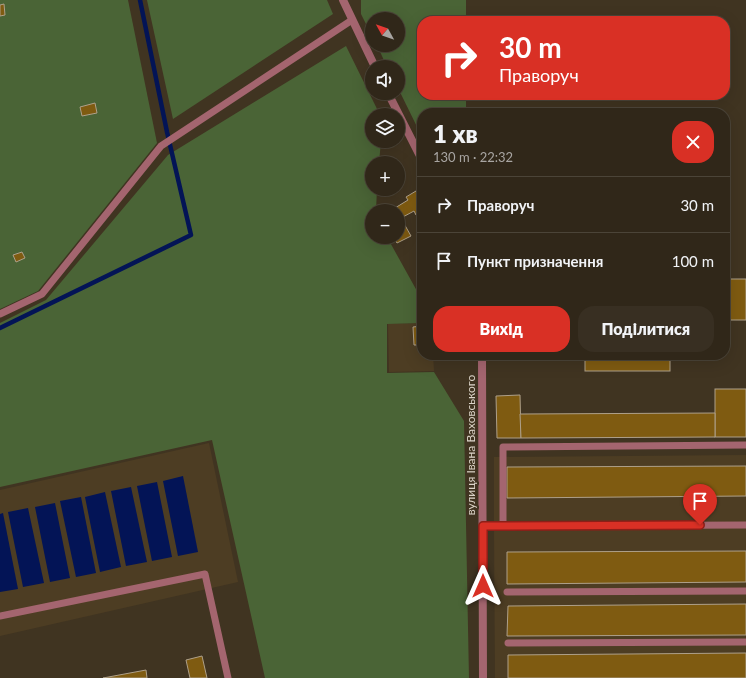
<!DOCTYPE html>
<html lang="uk">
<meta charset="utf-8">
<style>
body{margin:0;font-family:Lato,sans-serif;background:#382f22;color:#f1f3f6;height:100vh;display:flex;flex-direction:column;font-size:15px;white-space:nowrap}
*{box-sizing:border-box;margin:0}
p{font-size:13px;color:#a8a5a2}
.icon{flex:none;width:22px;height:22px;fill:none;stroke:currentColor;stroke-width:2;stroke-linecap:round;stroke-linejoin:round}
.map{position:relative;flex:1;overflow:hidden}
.panel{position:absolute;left:417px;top:108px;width:313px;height:252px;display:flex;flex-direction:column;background:#302719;border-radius:16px;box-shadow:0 4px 16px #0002,0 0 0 1px #4b4438}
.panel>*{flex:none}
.hud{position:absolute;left:417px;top:16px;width:313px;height:84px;border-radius:16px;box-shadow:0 4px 16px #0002,0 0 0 1px #4b4438;background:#d93025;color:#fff;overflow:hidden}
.needle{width:26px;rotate:310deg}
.controls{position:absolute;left:365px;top:12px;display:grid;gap:8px}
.controls a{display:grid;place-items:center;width:40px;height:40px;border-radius:50%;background:#302719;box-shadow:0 4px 16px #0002,0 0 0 1px #4b4438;font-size:20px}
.pin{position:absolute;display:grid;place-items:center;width:34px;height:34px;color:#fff;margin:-41px -17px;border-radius:50% 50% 50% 0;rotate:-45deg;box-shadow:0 0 4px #0007}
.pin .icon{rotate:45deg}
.me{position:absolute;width:44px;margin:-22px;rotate:0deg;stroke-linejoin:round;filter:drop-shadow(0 0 3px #0008)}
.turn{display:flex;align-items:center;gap:14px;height:84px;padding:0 16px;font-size:18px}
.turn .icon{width:52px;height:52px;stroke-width:2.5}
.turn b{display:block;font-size:28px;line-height:34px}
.round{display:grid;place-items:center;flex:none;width:42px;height:42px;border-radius:16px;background:#382f22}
.headline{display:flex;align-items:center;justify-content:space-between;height:68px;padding:0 16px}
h1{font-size:24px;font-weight:800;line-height:30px}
.action{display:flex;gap:8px;margin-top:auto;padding:8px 16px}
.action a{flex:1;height:46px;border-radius:16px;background:#d93025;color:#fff;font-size:16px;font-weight:800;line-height:46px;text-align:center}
.action a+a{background:#382f22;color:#f1f3f6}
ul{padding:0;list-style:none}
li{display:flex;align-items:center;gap:12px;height:56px;padding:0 16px;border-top:1px solid #4b4438}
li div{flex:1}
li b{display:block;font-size:15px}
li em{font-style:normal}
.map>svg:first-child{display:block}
.built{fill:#4d3d23}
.green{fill:#4a6436}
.water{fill:#031456}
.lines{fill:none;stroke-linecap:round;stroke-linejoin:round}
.stream{stroke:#031456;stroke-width:4.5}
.building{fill:#7f5b11;stroke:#aea08a}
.service{stroke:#a4656f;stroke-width:7}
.tertiary{stroke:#a4656f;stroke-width:8}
.route-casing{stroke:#8d1f18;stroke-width:10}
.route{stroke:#d93025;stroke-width:7}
.labels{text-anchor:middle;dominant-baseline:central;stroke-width:4;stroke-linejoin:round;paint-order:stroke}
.street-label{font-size:12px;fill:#dcd5c9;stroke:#403421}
</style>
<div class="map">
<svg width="746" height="678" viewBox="0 0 746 678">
<rect width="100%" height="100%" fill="#403421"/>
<g class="built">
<path d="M422,323V355H433L434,371L389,372L388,324Z"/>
<path d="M209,443L238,582L0,636V490Z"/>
<path d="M746,455V678H495L494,526V457Z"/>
</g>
<g class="green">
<path d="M0,0H128L157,143L38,291L0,309Z"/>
<path d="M147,0H327L333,14L173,119Z"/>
<path d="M361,0H466V21H422V95H466V113H422V137L398,88V67H387L377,45H398V19H372V36L361,14Z"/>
<path d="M346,46L380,115H372V141H381L379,163H372V189H377L376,211H372V237H387L422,300V323L387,324V373L434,372L464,421L469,678H265L212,440L0,487V323L46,300L168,155Z"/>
</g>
<g class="water">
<path d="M183,476L198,552L178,556L163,481Z"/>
<path d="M157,482L172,557L152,561L137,486Z"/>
<path d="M131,487L147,562L126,566L111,491Z"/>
<path d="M105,492L121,567L100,572L85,497Z"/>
<path d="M81,497L96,573L76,577L60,501Z"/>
<path d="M55,503L70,578L50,582L35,507Z"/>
<path d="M28,508L44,583L23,587L8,512Z"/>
<path d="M3,513L18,589L0,592V514Z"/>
</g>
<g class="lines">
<path class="stream" d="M0,328L191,235L167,132L140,0"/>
</g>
<g class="building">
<path d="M4,4L5,15L0,16V5Z"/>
<path d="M95,103L97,113L82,116L80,107Z"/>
<path d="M416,191L422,202V212L416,215L414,211L401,218L398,213V211H397L395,208L408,200L406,197Z"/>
<path d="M398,213L411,236L397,243L393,237H398Z"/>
<path d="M22,252L25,258L16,262L13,255Z"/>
<rect x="725" y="279" width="21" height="41"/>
<path d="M422,326V345H414L413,327Z"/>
<rect x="585" y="355" width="85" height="16"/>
<rect x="715" y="389" width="31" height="48"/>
<path d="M520,395L521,438H497L496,396Z"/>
<path d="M715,413V437L521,438L520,414Z"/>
<path d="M746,466V496L507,498V467Z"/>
<path d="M746,551V582L507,584V552Z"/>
<path d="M746,604V635L507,636L508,606Z"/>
<path d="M746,653V678H508V655Z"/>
<path d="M202,656L207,678H190L186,660Z"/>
<path d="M146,670L147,678H103Z"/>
</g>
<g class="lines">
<g class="service">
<path d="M0,314L42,294L161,146L352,20"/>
<path d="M483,526L746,525"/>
<path d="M503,526V447L746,445"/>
<path d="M507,592L746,591"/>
<path d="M0,616L205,574L228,678"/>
<path d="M508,643L746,642"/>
</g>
<g class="tertiary">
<path d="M343,0L375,67"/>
<path d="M388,93L422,160"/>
<path d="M482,355L483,678"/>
</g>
</g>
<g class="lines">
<defs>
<path id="route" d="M483,586V526L700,525"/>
</defs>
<use href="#route" class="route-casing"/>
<use href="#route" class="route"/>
</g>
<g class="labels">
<g class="street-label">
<text transform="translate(470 445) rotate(-90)">вулиця Івана Ваховського</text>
</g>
</g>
</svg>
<div class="controls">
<a><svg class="needle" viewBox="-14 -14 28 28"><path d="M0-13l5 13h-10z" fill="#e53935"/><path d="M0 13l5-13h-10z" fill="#a8a5a2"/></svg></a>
<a><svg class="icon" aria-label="sound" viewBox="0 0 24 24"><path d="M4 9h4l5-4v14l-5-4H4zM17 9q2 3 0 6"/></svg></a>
<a><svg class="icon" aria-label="layers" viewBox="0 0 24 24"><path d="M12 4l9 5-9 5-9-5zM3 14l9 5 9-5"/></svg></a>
<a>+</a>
<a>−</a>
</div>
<div class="pin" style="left:700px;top:525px;background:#d93025"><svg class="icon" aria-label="arrive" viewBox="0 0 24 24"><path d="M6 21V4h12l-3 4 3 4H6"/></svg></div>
<svg class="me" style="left:483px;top:586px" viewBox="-20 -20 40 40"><path d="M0-17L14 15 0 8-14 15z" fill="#d93025" stroke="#fff" stroke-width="4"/></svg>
<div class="hud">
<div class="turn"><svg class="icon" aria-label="right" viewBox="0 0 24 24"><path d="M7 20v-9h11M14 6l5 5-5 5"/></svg><div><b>30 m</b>Праворуч</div></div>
</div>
<section class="panel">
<div class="headline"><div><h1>1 хв</h1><p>130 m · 22:32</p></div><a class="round" style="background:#d93025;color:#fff"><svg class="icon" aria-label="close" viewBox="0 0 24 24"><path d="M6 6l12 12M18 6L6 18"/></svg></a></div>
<ul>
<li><svg class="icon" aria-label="right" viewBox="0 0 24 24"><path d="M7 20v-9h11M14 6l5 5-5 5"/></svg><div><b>Праворуч</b></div><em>30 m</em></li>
<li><svg class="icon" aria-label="arrive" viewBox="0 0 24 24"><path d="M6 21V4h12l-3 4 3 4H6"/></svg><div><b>Пункт призначення</b></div><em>100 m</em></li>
</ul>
<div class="action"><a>Вихід</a><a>Поділитися</a></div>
</section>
</div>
